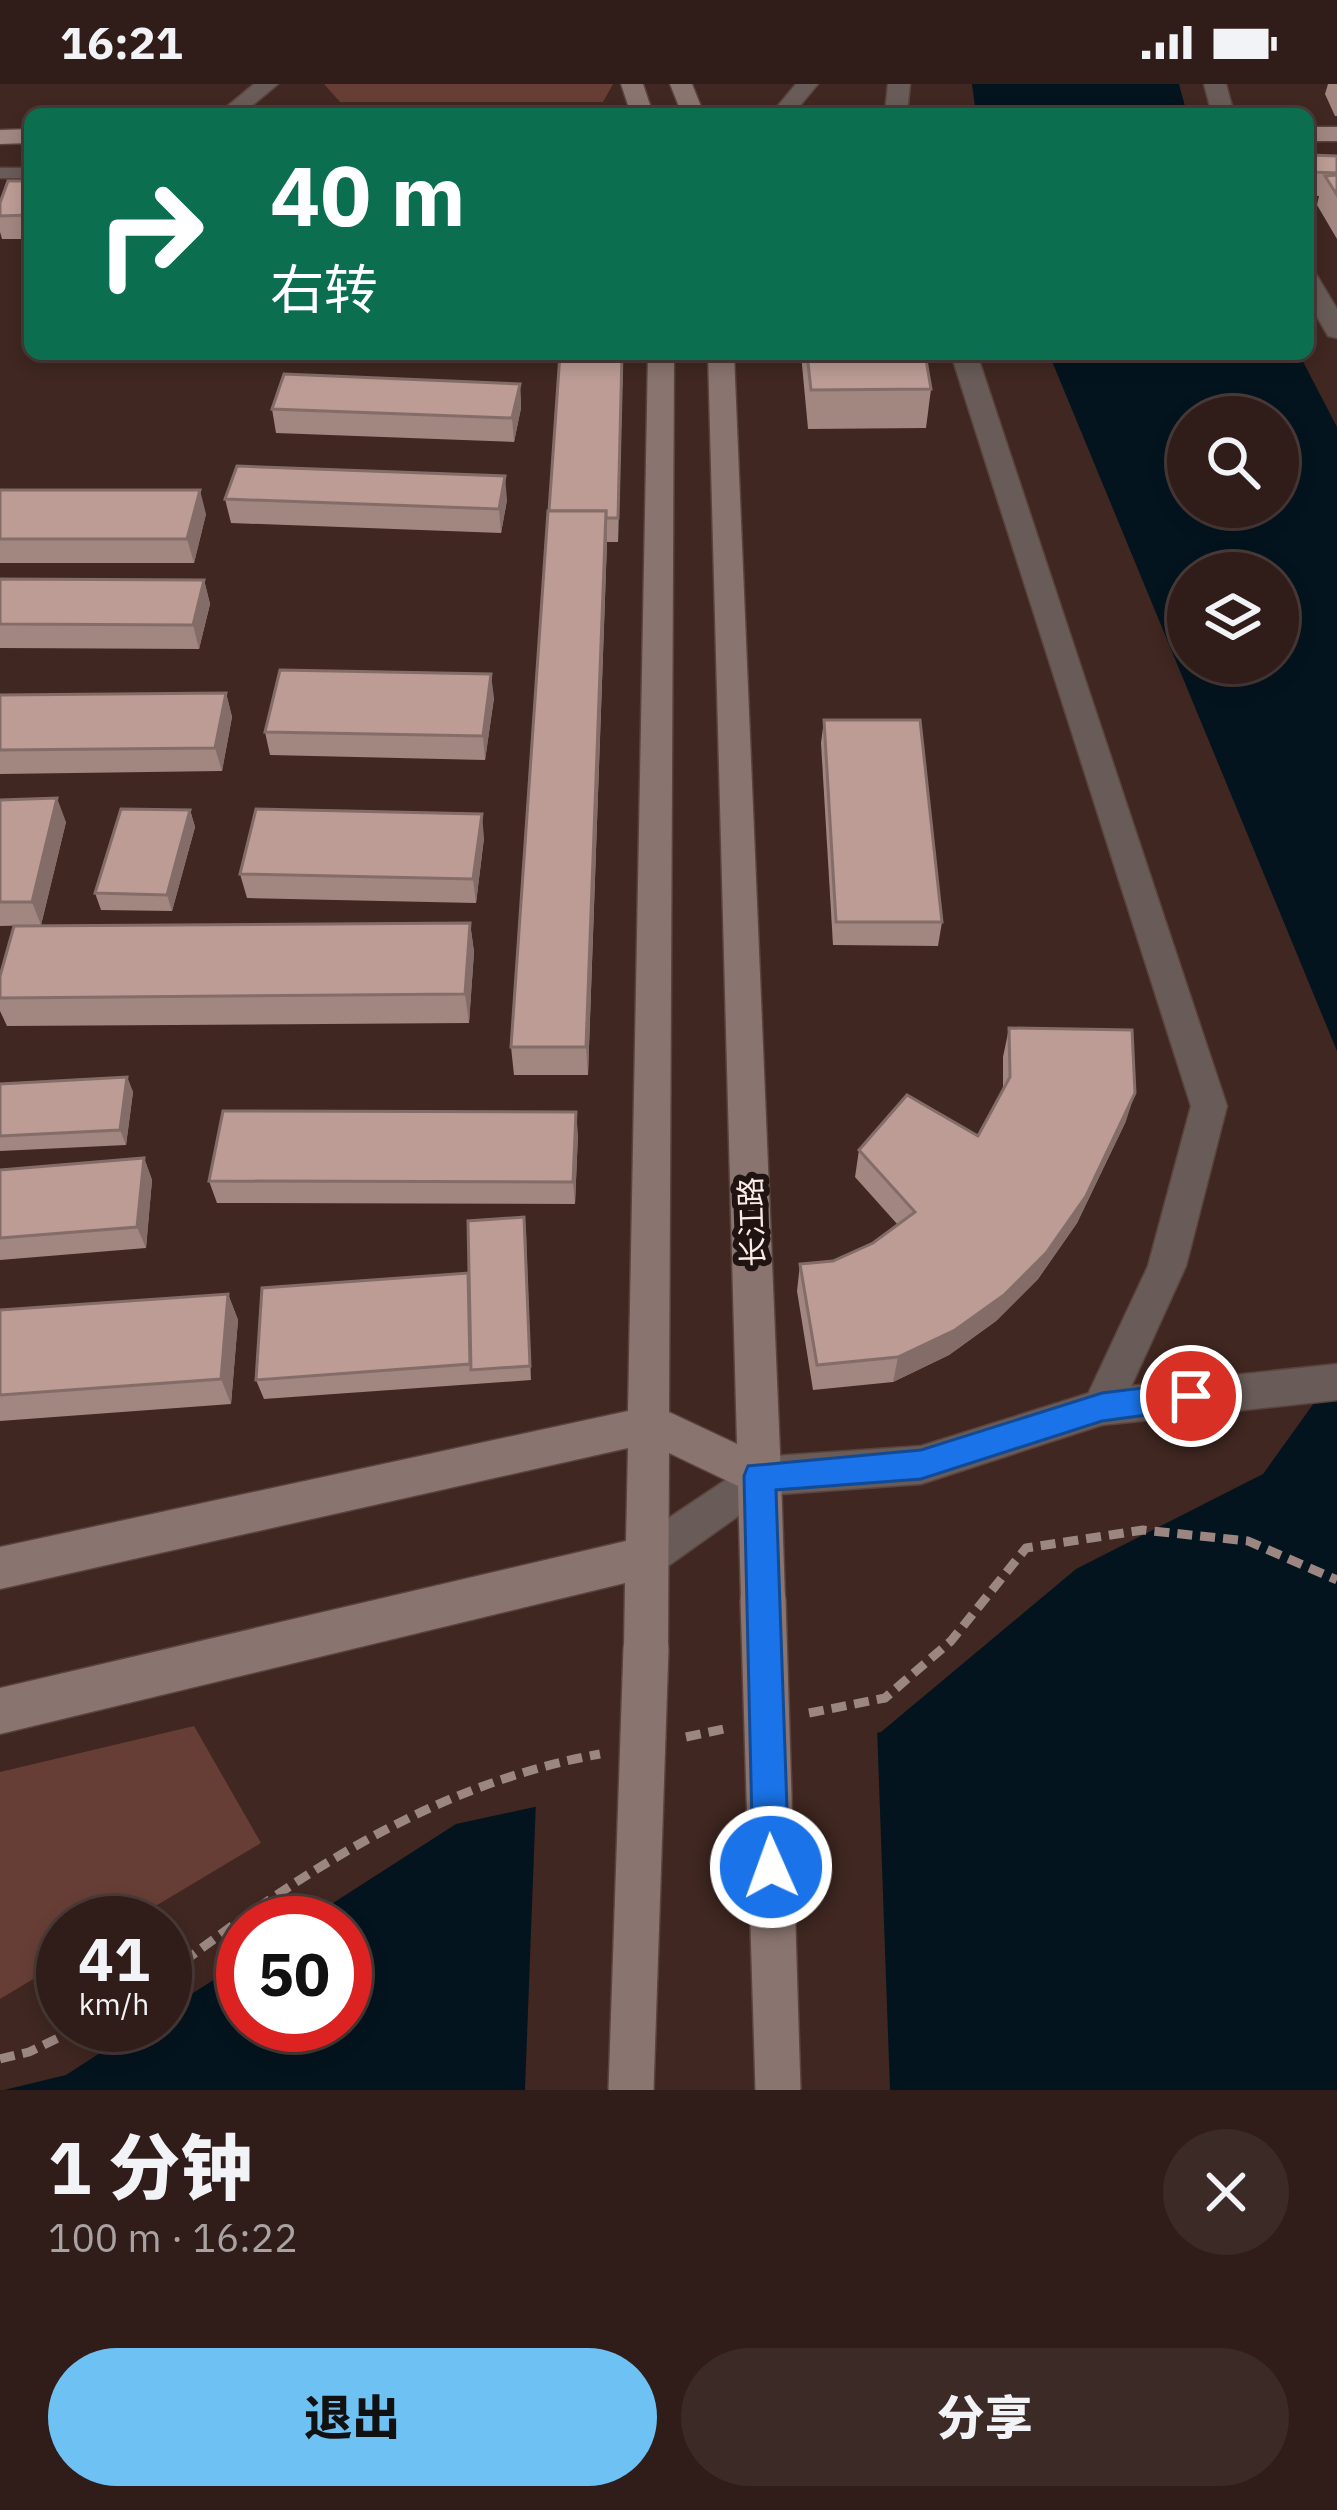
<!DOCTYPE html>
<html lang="zh">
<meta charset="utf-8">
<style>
body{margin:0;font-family:"IBM Plex Sans","Noto Sans SC",sans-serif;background:#3c2a26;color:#f1f3f6;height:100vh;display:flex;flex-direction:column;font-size:45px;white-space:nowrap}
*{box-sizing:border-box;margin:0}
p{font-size:39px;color:#a8a2a2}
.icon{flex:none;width:66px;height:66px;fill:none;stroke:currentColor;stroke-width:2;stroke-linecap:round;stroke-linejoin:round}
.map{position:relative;height:2006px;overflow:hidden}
.panel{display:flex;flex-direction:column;background:#301d19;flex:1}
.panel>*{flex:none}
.top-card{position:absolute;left:24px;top:24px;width:1290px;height:252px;border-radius:18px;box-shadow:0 6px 18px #0003,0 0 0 3px #4b3b38;background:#0b6e4f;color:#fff;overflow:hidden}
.tools{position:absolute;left:1167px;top:312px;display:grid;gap:24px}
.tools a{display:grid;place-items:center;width:132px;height:132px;border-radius:50%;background:#301d19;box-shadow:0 6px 18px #0003,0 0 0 3px #4b3b38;font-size:60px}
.speed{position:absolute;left:36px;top:1812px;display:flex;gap:24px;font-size:60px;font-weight:700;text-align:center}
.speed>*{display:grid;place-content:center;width:156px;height:156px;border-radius:50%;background:#301d19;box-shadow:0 6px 18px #0003,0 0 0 3px #4b3b38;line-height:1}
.speed small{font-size:30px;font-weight:400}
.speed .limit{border:18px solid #d22;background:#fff;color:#111}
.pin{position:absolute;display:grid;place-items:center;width:102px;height:102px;color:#fff;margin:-51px;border:6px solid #fff;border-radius:50%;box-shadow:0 3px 12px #0007}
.me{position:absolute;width:132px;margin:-66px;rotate:358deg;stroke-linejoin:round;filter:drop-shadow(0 0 9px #0008)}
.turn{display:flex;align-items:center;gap:42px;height:252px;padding:0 48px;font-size:54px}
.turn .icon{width:156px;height:156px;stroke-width:2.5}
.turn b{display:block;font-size:84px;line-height:102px}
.round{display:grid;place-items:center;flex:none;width:126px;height:126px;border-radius:63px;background:#3c2a26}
.summary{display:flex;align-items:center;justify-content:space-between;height:204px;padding:0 48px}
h1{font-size:72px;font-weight:800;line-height:90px}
.primary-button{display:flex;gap:24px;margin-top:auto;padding:24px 48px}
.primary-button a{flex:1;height:138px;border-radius:72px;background:#6dc2f3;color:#111;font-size:48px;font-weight:800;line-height:138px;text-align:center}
.primary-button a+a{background:#3c2a26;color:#f1f3f6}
.status{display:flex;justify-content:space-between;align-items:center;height:84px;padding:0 60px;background:#301d19;direction:ltr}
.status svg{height:33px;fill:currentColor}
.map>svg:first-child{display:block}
.green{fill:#673e35}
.water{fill:#04141e;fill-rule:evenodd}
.pier{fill:#402721}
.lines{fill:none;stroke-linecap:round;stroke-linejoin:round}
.service-casing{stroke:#5a423d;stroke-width:3}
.pedestrian-casing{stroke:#5a423d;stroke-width:3}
.minor-casing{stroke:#5a423d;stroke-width:3}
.tertiary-casing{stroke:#5a423d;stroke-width:3}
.secondary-casing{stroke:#5a423d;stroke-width:3}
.primary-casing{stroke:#5a423d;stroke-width:3}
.path{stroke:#9b8681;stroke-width:9;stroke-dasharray:15 8;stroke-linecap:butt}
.service{fill:#685b58;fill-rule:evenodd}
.pedestrian{fill:#685b58;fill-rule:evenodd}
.minor{fill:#685b58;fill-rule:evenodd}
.tertiary{fill:#685b58;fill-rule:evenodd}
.secondary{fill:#89746f;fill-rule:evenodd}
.primary{fill:#a18781;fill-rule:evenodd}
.secondary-bridge-casing{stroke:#5a423d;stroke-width:48;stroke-linecap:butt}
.secondary-bridge{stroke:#89746f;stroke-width:45}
.wall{fill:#a28680}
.shaded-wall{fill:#846d68}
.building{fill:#bc9c95;stroke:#846d68;stroke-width:3}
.route{fill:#1a73e8;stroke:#114b97;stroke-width:3}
.labels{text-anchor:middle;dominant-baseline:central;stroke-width:12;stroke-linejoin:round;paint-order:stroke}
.street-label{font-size:30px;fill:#fbeae6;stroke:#1f1411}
</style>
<div class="status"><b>16:21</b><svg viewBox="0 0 49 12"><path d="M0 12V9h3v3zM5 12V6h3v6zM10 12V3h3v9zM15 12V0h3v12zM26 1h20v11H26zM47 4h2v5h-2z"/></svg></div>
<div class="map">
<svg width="1337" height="2006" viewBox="0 0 1337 2006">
<rect width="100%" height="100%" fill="#402721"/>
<g class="green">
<path d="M324,0H613L603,18H340Z"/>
<path d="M194,1642L261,1759L127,1839H63V1877L0,1915V1688Z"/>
</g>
<g class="water">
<path d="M972,0H1179L1187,30H976Z"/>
<path d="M1049,270H1299L1337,343V967ZM1188,333H1278V423H1188ZM1278,489V579H1188V489Z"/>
<path d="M1337,1287V2006H4L66,1991L143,1941H165V1927L243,1877V1941H345V1839H302L456,1740L881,1648L1076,1485L1263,1390Z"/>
</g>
<path class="pier" d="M877,1643L890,2006H525L536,1716Z"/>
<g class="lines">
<defs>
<rect id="service" x="0" y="84" width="30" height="10"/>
<g id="pedestrian">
<path d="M796,0H818L793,30H771Z"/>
<path d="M888,0H910L907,30H885Z"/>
</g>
<g id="minor">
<path d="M254,0H278L242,30H218Z"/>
<path d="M1204,0H1226L1234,30H1212Z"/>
<path d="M1308,188L1316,190L1337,225V254L1328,252L1308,217Z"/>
<path d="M951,270H977L1227,1022L1186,1182L1116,1336L1102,1341L1088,1336L1082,1323L1148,1182L1191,1022Z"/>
</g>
<path id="tertiary" d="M1337,1280V1316L1102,1341L921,1400L768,1411L661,1487L646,1493L631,1487L625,1473L631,1459L760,1373L921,1362L1102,1305Z"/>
<g id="secondary">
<path d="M621,0H643L653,30H631Z"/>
<path d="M670,0H692L704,30H682Z"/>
<path d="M648,270H674L669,1328L737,1360L708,270H734L781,1392L785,1515L778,1530L763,1536L748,1530L741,1515L738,1402L669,1369L668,1564L662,1579L646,1586L630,1579L624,1564L625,1499L0,1650V1604L626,1457L628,1364L0,1505V1463L628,1327Z"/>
</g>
<g id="primary">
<rect x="1308" y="43" width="29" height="14"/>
<path d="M30,45V59L0,60V46Z"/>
</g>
</defs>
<use href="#service" class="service-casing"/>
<use href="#pedestrian" class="pedestrian-casing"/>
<use href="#minor" class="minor-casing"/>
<use href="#tertiary" class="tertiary-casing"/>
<use href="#secondary" class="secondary-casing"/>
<use href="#primary" class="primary-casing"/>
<g class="path">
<path d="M809,1629L885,1614L951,1557L1026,1464L1143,1446L1248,1457L1337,1496"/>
<path d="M686,1653L724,1645"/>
<path d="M165,1892C296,1791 434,1700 600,1670"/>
<path d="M0,1975L29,1968L85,1941"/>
</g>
<use href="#service" class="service"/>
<use href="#pedestrian" class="pedestrian"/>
<use href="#minor" class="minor"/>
<use href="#tertiary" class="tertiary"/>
<use href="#secondary" class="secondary"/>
<use href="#primary" class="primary"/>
<defs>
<g id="secondary-bridge">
<path d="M763,1515L778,2006"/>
<path d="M631,2006L646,1564"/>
</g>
</defs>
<use href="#secondary-bridge" class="secondary-bridge-casing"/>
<use href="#secondary-bridge" class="secondary-bridge"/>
</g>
<g class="wall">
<path d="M1328,0H1337V32H1335L1325,10Z"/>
<path d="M1308,71L1337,72V155L1317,121L1319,112L1308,111Z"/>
<path d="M30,97V155H2L0,148V119Z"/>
<path d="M623,270L618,458H607L588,991H514L511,963Z"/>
<path d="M801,270H925L931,305L926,344L808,345Z"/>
<path d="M520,300L521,324L514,358L276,349L272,325Z"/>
<path d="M0,406L206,430L194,479H0Z"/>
<path d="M225,415L507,416L501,449L231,439Z"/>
<path d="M0,495L204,496L210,520L199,565L0,564Z"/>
<path d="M226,609L232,633L222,687L0,690V611Z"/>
<path d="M494,614L485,676L270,671L265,648Z"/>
<path d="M824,636L942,838L938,862L833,861L821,659Z"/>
<path d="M0,716L66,738L41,841L0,842Z"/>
<path d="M190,726L195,743L172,827L101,826L95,809Z"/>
<path d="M484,754L476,819L247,814L240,790Z"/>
<path d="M470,839L474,868L469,939L7,942L0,927V892Z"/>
<path d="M1009,944L1126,1037L1077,1139L1038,1195L996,1237L949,1271L893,1298L813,1306L797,1207L800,1180L833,1177L873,1159L898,1141L855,1093L859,1066L978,1052L1003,1006V973Z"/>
<path d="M127,993L133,1008L126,1061L0,1067V1000Z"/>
<path d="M578,1050L575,1120L217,1119L209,1097Z"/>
<path d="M144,1074L152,1096L146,1164L0,1176V1086Z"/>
<path d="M524,1133L531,1296L264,1315L256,1296L468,1189Z"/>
<path d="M228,1210L238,1236L231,1320L0,1337V1226Z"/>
</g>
<g class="shaded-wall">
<path d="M622,270H623L618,458V434Z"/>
<path d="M520,300L521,324L514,358L512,334Z"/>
<path d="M505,392L507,416L501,449L499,425Z"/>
<path d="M200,406L206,430L194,479L187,455Z"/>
<path d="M606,427L607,458L588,991L586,963Z"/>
<path d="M204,496L210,520L199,565L193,541Z"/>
<path d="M491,590L494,614L485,676L483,652Z"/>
<path d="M226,609L232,633L222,687L215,664Z"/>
<path d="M57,714L66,738L41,841L32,818Z"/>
<path d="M190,726L195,743L172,827L167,811Z"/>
<path d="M482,730L484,754L476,819L473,795Z"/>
<path d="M470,839L474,868L469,939L465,910Z"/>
<path d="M127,993L133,1008L126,1061L120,1046Z"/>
<path d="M1135,1009L1126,1037L1077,1139L1038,1195L996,1237L949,1271L893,1298L898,1273Z"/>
<path d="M576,1028L578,1050L575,1120L573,1098Z"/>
<path d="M144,1074L152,1096L146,1164L137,1143Z"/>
<path d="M524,1133L526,1147L531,1296L530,1282Z"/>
<path d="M228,1210L238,1236L231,1320L221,1295Z"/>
</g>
<g class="building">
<path d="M1308,71L1337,72V89L1311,88Z"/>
<path d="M1337,91V111L1325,92Z"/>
<path d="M8,97H30V131L0,132V119Z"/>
<path d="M560,270H622L618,434H606V427H549Z"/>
<path d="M807,270H925L931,305L811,306Z"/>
<path d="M284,290L520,300L512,334L272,325Z"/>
<path d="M237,382L505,392L499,425L225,415Z"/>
<path d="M0,406H200L187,455H0Z"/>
<path d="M548,427H606L586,963H511Z"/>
<path d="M0,495L204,496L193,541L0,540Z"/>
<path d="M280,586L491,590L483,652L265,648Z"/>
<path d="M226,609L215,664L0,666V611Z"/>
<path d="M824,636H920L942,838H836Z"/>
<path d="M57,714L32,818H0V716Z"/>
<path d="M121,725L190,726L167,811L95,809Z"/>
<path d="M256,725L482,730L473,795L240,790Z"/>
<path d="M470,839L465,910L0,914V892L14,842Z"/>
<path d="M1009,944L1132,946L1135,1009L1086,1112L1046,1169L1004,1211L955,1246L898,1273L817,1281L800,1180L833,1177L873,1159L915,1128L859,1066L907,1011L978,1052L1010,993Z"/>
<path d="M127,993L120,1046L0,1052V1000Z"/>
<path d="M223,1027L576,1028L573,1098L209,1097Z"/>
<path d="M144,1074L137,1143L0,1154V1086Z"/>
<path d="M524,1133L530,1282L471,1286L468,1137Z"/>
<path d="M468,1189L470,1280L256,1296L262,1204Z"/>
<path d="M228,1210L221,1295L0,1311V1226Z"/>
</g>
<path class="route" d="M1191,1298L1202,1302L1206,1312L1202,1321L1191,1325L1102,1337L921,1395L776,1406L789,1783L784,1795L771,1801L758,1795L753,1783L744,1392L748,1382L921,1366L1102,1309Z"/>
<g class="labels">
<g class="street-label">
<text transform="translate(751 1138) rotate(-92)">长江路</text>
</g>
</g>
</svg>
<div class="tools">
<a><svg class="icon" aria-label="search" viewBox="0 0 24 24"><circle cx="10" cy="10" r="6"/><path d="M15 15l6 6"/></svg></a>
<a><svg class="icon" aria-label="layers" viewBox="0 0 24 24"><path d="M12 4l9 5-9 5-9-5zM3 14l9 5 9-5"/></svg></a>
</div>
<div class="speed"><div>41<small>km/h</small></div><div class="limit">50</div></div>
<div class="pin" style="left:1191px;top:1312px;background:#d93025"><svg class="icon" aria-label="arrive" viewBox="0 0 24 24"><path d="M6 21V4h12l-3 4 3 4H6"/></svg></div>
<svg class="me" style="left:771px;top:1783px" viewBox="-20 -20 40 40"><circle r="17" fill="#1a73e8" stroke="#fff" stroke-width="3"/><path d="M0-11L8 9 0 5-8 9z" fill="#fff"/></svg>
<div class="top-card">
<div class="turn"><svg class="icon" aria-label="right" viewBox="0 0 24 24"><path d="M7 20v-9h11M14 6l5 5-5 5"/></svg><div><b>40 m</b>右转</div></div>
</div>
</div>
<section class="panel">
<div class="summary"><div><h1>1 分钟</h1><p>100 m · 16:22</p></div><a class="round"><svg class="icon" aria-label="close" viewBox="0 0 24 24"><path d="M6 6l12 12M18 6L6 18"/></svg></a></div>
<div class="primary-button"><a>退出</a><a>分享</a></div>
</section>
